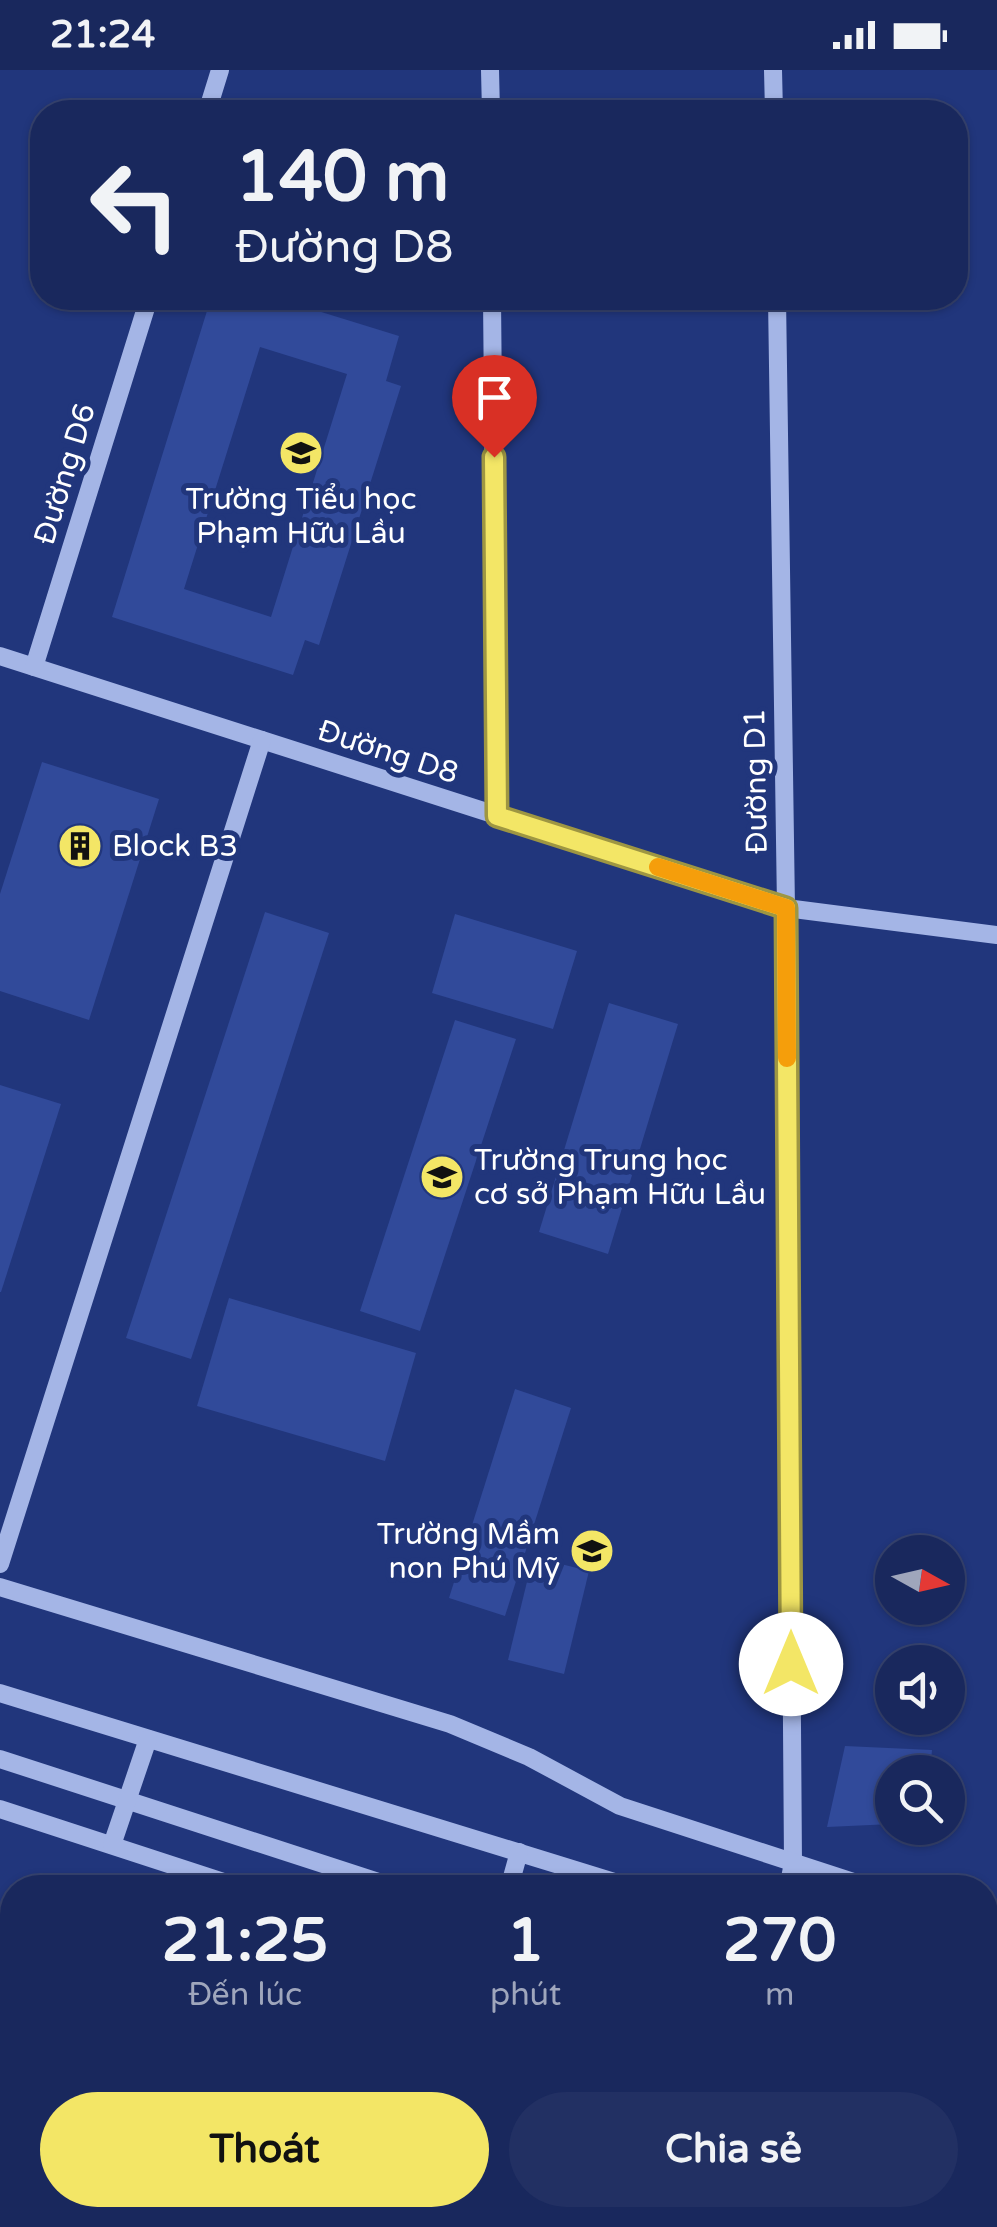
<!DOCTYPE html>
<html lang="vi">
<meta charset="utf-8">
<style>
body{margin:0;font-family:"Varela Round",sans-serif;background:#223063;color:#f1f3f6;height:100vh;display:flex;flex-direction:column;font-size:38px;white-space:nowrap}
*{box-sizing:border-box;margin:0}
p{font-size:32px;color:#9fa6bc}
.icon{flex:none;width:55px;height:55px;fill:none;stroke:currentColor;stroke-width:2;stroke-linecap:round;stroke-linejoin:round}
.map{position:relative;flex:1;overflow:hidden}
.sheet{position:absolute;left:0px;top:1805px;width:998px;height:352px;display:flex;flex-direction:column;background:#19285d;border-radius:40px 40px 0 0;box-shadow:0 2px 8px #0004,0 0 0 2px #374472}
.sheet>*{flex:none}
.top-card{position:absolute;left:30px;top:30px;width:938px;height:210px;border-radius:40px;box-shadow:0 2px 8px #0004,0 0 0 2px #374472;background:#19285d;color:#f1f3f6;overflow:hidden}
.needle{width:65px;rotate:98deg}
.tools{position:absolute;left:875px;top:1465px;display:grid;gap:20px}
.tools a{display:grid;place-items:center;width:90px;height:90px;border-radius:50%;background:#19285d;box-shadow:0 2px 8px #0004,0 0 0 2px #374472;font-size:50px}
.pin{position:absolute;display:grid;place-items:center;width:85px;height:85px;color:#fff;margin:-102px -42px;border-radius:50% 50% 50% 0;rotate:-45deg;box-shadow:0 0 10px #0007}
.pin .icon{rotate:45deg}
.me{position:absolute;width:110px;margin:-55px;rotate:0deg;stroke-linejoin:round;filter:drop-shadow(0 0 8px #0008)}
.turn{display:flex;align-items:center;gap:35px;height:210px;padding:0 40px;font-size:45px}
.turn .icon{width:130px;height:130px;stroke-width:2.5}
.turn b{display:block;font-size:70px;line-height:85px}
.eta{display:flex;justify-content:space-evenly;align-items:center;height:170px;text-align:center}
.eta b{font-size:60px;font-weight:700;line-height:70px}
.button{display:flex;gap:20px;margin-top:auto;padding:20px 40px}
.button a{flex:1;height:115px;border-radius:60px;background:#f3e666;color:#111;font-size:40px;font-weight:700;line-height:115px;text-align:center}
.button a+a{background:#223063;color:#f1f3f6}
.status{display:flex;justify-content:space-between;align-items:center;height:70px;padding:0 50px;background:#19285d;direction:ltr}
.status svg{height:28px;fill:currentColor}
.map>svg:first-child{display:block}
.building{fill:#314a9a;fill-rule:evenodd}
.lines{fill:none;stroke-linecap:round;stroke-linejoin:round}
.minor{stroke:#a4b5e6;stroke-width:18}
.route-casing{stroke:#9e9642;stroke-width:25}
.route{stroke:#f3e666;stroke-width:18}
.slow{stroke:#f59e0b;stroke-width:18}
.labels{text-anchor:middle;dominant-baseline:central;stroke-width:10;stroke-linejoin:round;paint-order:stroke}
.street-label{font-size:30px;fill:#fff;stroke:#21367c}
.poi-label{font-size:30px;fill:#fff;stroke:#21367c;text-anchor:start}
</style>
<div class="status"><b>21:24</b><svg viewBox="0 0 49 12"><path d="M0 12V9h3v3zM5 12V6h3v6zM10 12V3h3v9zM15 12V0h3v12zM26 1h20v11H26zM47 4h2v5h-2z"/></svg></div>
<div class="map">
<svg width="997" height="2157" viewBox="0 0 997 2157">
<rect width="100%" height="100%" fill="#21367c"/>
<g class="building">
<path d="M211,228H276L399,266L386,311L401,316L319,575L305,570L293,605L112,547ZM260,277L347,304L271,547L184,519Z"/>
<path d="M42,692L159,729L89,950L0,921V824Z"/>
<path d="M265,842L329,863L191,1289L126,1268Z"/>
<path d="M455,844L577,881L553,959L432,923Z"/>
<path d="M609,933L678,954L608,1184L539,1162Z"/>
<path d="M455,950L516,969L420,1261L360,1241Z"/>
<path d="M0,1015L61,1034L1,1222H0Z"/>
<path d="M229,1228L416,1283L385,1391L197,1336Z"/>
<path d="M515,1319L571,1338L505,1546L449,1528Z"/>
<path d="M533,1487L589,1501L564,1604L508,1590Z"/>
<path d="M845,1676L932,1680L930,1702H892V1754L827,1757Z"/>
</g>
<g class="lines">
<g class="minor">
<path d="M490,0L491,42"/>
<path d="M773,0L774,42"/>
<path d="M207,42L220,0"/>
<path d="M492,228L497,746"/>
<path d="M777,228L786,838L793,1793L788,1818"/>
<path d="M0,586L786,838L997,865"/>
<path d="M34,597L149,228"/>
<path d="M0,1494L262,670"/>
<path d="M0,1517L450,1654L529,1687L620,1736L872,1818"/>
<path d="M0,1623L634,1818"/>
<path d="M0,1689L397,1818"/>
<path d="M0,1739L242,1818"/>
<path d="M112,1775L148,1669"/>
<path d="M509,1818L519,1782"/>
<path d="M985,1852L997,1856"/>
<path d="M985,1925L997,1928"/>
<path d="M985,1999L997,2002"/>
<path d="M632,2145L638,2157"/>
<path d="M697,2157L701,2145"/>
</g>
</g>
<g class="lines">
<defs>
<path id="route" d="M494,387L497,746L786,838L791,1594"/>
</defs>
<use href="#route" class="route-casing"/>
<use href="#route" class="route"/>
<path class="slow" d="M658,797L786,838L787,988"/>
</g>
<defs>
<symbol id="school-disc" viewBox="-11 -11 22 22"><circle r="9.5" fill="#f3e666" stroke="#21367c"/><path d="M0-5L7-2L0 1L-7-2ZM-4 1L0 2.5L4 1V4Q0 6-4 4Z" fill="#111"/></symbol>
<symbol id="building-disc" viewBox="-11 -11 22 22"><circle r="9.5" fill="#f3e666" stroke="#21367c"/><path d="M-4-6H4V6H1V3H-1V6H-4ZM-2.5-4.3h1.7v1.8h-1.7ZM.8-4.3h1.7v1.8H.8ZM-2.5-1h1.7V.8h-1.7ZM.8-1h1.7V.8H.8Z" fill="#111"/></symbol>
</defs>
<g fill-rule="evenodd">
<use href="#school-disc" x="276" y="358" width="50" height="50"/>
<use href="#building-disc" x="55" y="751" width="50" height="50"/>
<use href="#school-disc" x="417" y="1082" width="50" height="50"/>
<use href="#school-disc" x="567" y="1456" width="50" height="50"/>
</g>
<g class="labels">
<g class="street-label">
<text transform="translate(65 404) rotate(-73)">Đường D6</text>
<text transform="translate(388 682) rotate(18)">Đường D8</text>
<text transform="translate(756 711) rotate(-91)">Đường D1</text>
</g>
<g class="poi-label">
<text x="301" y="429" text-anchor="middle">Trường Tiểu học<tspan x="301" dy="34">Phạm Hữu Lầu</tspan></text>
<text x="112" y="776">Block B3</text>
<text x="474" y="1090">Trường Trung học<tspan x="474" dy="34">cơ sở Phạm Hữu Lầu</tspan></text>
<text x="560" y="1464" text-anchor="end">Trường Mầm<tspan x="560" dy="34">non Phú Mỹ</tspan></text>
</g>
</g>
</svg>
<div class="tools">
<a><svg class="needle" viewBox="-14 -14 28 28"><path d="M0-13l5 13h-10z" fill="#e53935"/><path d="M0 13l5-13h-10z" fill="#9fa6bc"/></svg></a>
<a><svg class="icon" aria-label="sound" viewBox="0 0 24 24"><path d="M4 9h4l5-4v14l-5-4H4zM17 9q2 3 0 6"/></svg></a>
<a><svg class="icon" aria-label="search" viewBox="0 0 24 24"><circle cx="10" cy="10" r="6"/><path d="M15 15l6 6"/></svg></a>
</div>
<div class="pin" style="left:494px;top:387px;background:#d93025"><svg class="icon" aria-label="arrive" viewBox="0 0 24 24"><path d="M6 21V4h12l-3 4 3 4H6"/></svg></div>
<svg class="me" style="left:791px;top:1594px" viewBox="-20 -20 40 40"><circle r="19" fill="#fff"/><path d="M0-13L10 11 0 6-10 11z" fill="#f3e666"/></svg>
<div class="top-card">
<div class="turn"><svg class="icon" aria-label="left" viewBox="0 0 24 24"><path d="M17 20v-9H6M10 6l-5 5 5 5"/></svg><div><b>140 m</b>Đường D8</div></div>
</div>
<section class="sheet">
<div class="eta">
<div><b>21:25</b><p>Đến lúc</p></div>
<div><b>1</b><p>phút</p></div>
<div><b>270</b><p>m</p></div>
</div>
<div class="button"><a>Thoát</a><a>Chia sẻ</a></div>
</section>
</div>
